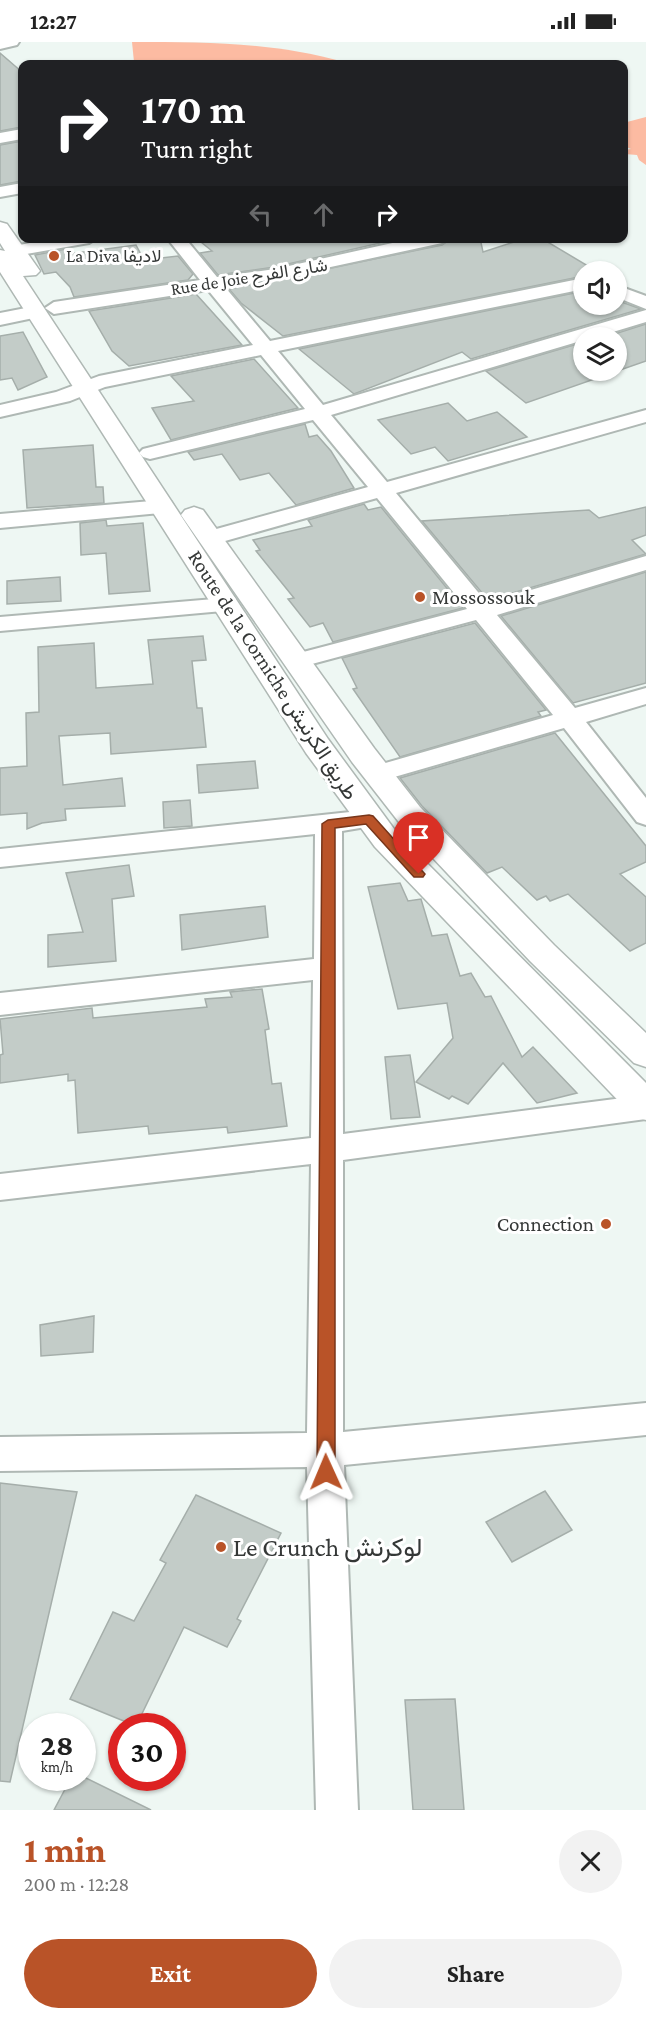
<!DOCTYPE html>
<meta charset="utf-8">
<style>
body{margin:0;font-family:"Crimson Pro",Vazirmatn,serif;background:#f2f2f2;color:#222;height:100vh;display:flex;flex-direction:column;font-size:22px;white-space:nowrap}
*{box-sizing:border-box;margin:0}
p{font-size:20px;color:#767676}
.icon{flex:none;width:33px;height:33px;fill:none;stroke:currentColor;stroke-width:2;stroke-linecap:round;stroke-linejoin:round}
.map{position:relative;height:1768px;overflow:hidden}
.details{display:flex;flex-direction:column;background:#fff;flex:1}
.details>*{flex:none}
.guide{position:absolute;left:18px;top:18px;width:610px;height:183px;border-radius:12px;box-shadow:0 2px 4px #0004;background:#202124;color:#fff;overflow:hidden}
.buttons{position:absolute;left:573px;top:219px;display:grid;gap:12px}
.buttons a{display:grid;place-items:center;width:54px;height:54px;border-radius:50%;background:#fff;box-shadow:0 2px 4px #0004;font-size:30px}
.speed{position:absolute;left:18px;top:1671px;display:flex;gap:12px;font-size:30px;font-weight:700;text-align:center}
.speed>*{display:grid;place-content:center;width:78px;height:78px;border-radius:50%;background:#fff;box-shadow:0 2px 4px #0004;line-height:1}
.speed small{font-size:15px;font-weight:400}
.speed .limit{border:9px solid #d22;background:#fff;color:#111}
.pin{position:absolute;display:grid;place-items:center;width:51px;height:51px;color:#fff;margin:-62px -26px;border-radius:50% 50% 50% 0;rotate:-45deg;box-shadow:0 0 6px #0007}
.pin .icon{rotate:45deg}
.me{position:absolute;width:66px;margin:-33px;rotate:359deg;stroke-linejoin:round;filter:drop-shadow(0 0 4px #0008)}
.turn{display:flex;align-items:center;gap:21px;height:126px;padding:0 24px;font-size:27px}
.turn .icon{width:78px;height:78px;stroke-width:2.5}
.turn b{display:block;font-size:42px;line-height:51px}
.lanes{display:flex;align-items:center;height:57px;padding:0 24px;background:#0003;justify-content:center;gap:30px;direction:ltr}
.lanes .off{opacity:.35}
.round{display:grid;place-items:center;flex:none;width:63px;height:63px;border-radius:32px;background:#f2f2f2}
.head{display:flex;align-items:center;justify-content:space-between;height:102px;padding:0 24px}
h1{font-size:36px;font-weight:700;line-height:45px;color:#b95328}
.cta{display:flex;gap:12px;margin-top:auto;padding:12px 24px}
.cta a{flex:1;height:69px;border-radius:36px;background:#b95328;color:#fff;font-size:24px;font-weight:700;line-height:69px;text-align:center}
.cta a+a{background:#f2f2f2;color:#222}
.status{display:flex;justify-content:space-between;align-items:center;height:42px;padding:0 30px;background:#fff;direction:ltr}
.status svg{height:16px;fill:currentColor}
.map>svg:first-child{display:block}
.water{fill:#fcbba2}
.building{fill:#c3ccc8;stroke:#a5aeaa;stroke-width:1.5}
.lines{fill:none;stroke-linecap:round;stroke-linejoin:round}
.street-casing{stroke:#afb8b4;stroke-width:4}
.secondary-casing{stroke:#afb8b4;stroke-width:3}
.street{fill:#fff;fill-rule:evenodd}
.secondary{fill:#fff;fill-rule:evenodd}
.route{fill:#b95328;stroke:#78361a;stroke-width:1.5}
.poi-dot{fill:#b95328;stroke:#fff;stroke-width:2}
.labels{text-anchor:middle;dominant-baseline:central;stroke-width:6;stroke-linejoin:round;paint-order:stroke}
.far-poi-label{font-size:18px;fill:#353837;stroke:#fff;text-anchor:start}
.far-street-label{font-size:18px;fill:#353837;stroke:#fff}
.poi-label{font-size:21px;fill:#353837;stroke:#fff;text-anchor:start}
.street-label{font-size:21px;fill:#353837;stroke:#fff}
.near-poi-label{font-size:26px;fill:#353837;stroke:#fff;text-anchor:start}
</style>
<div class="status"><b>12:27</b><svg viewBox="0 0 49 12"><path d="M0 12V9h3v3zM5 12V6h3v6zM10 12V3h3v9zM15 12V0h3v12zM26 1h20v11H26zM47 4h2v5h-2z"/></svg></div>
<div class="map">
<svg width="646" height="1768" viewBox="0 0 646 1768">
<rect width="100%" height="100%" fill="#eef7f3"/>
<g class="water">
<path d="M132,0C207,0 272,0 344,20L346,22H143L134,20Z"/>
<path d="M646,75V123L639,118L637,113L625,112V108L631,107L624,104L627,80Z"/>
</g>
<g class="building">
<path d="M0,11L22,30V85L0,89Z"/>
<path d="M22,99V139L0,143V103Z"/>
<path d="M196,196H402L275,225L218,233L200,211L212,209Z"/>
<path d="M452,196H480L483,210L526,196H541L598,230H584V234L283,294L241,261L229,247L442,203Z"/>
<path d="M136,203L144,218L178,214L193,232L188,238L74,255L70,245L56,230L44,232L35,213L66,207L68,212Z"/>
<path d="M584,249V262H616V258L641,267L471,317L462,310L354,352L299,307Z"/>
<path d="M196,252L242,303L129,324L112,309L89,269Z"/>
<path d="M646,282V319L526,361L486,329L584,300V328H616V296H602Z"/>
<path d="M23,290L47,335L18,348L12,336L0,338V294Z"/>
<path d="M254,317L298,366L171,398L152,366L194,359L171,334Z"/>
<path d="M448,361L467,379L497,370L527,395L448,419L435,405L411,412L378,378Z"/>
<path d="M305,382L309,395L317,393L331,409L354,446L296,463L269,431L240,438L222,412L194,418L188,410Z"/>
<path d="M93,403L96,445H103L104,461L27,466L23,408Z"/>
<path d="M364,462L368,468L381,465L463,566L333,600L323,581L310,585L288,557L294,556L256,509L260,508L253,498L312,484L308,478Z"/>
<path d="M646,465V493L632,498L646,512L488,558L422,479L589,468L599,476Z"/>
<path d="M106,478L107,484L143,481L150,549L109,552L106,511L81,513L80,481Z"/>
<path d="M646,530V641L573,661L501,574Z"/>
<path d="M60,535L61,559L7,562V539Z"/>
<path d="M475,581L546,668L538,670L541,674L400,715L353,647L357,646L342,616Z"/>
<path d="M203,594L206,618L192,619L197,666H202L206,705L111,712L110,691L59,694L63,743L122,736L125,764L65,767L66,778L42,781L27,787V771L0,773V726L27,724L26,671L39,670L38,605L94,601L96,646L153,642L148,598Z"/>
<path d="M555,691L646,804V820L620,832L646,855V901L630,909L568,852L550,859L546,854L537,858L502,825L487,831L422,764L400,736Z"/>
<path d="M255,719L258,746L199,751L197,723Z"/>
<path d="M190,758L192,784L164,786L163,760Z"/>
<path d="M129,823L134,854L112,857L116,919L48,925V893L83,890L66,831Z"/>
<path d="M400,841L408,859L421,857L432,894L447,892L460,934L471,931L485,955L491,954L522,1015L533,1005L577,1051L537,1061L503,1021L468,1062L452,1054L449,1057L416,1040L453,996L447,961L398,967L368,845Z"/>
<path d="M265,864L268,895L182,908L180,873Z"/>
<path d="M262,947L269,987L265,988L272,1042L281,1041L287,1084L228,1091L227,1085L149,1092L148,1084L78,1091L75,1038L68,1039V1032L0,1041V1013L3,1012L0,977L92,966L93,976L207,965L205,957L232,955L230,950Z"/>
<path d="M410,1013L420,1075L391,1077L385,1015Z"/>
<path d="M94,1274L93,1310L41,1314L40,1283Z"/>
<path d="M0,1441L77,1450L10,1740L0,1739Z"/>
<path d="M545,1449L572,1488L512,1520L486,1480Z"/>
<path d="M196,1453L281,1491L237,1577L241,1579L227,1605L184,1585L136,1684L70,1657L113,1570L134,1579L166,1521L160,1518Z"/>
<path d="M455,1657L464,1768H413L405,1658Z"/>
<path d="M71,1736H86L151,1768H54Z"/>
</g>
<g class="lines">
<defs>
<g id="street">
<path d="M0,0H19L17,3L0,7Z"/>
<path d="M22,87V97L0,101V91Z"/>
<path d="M22,141V151L0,155V145Z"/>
<path d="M56,196H97L89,201L15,214L6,209L9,205Z"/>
<path d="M167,196H185L217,235L275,227L415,196H450L442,201L275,237L225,245L270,299L584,236V247L278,309L323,363L646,268V280L593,296H584V298L331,373L387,440L646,368V380L396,451L487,561L646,514V528L497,573L575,666L646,646V662L586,680L646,756V783L637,780L564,686L377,740L368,738L364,732L368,726L553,673L476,578L297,626L288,624L285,619L288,614L467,567L377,456L218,501H202L199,496L202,491L368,445L313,378L150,417L143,415L139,411L143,407L305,367L261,313L105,345L70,359L0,375V363L56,350L99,334L253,303L208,248L54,272L45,266L54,260L200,238Z"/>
<path d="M616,243L646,254V267L616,255Z"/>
<path d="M36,264L43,266L45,270L43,274L0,283V271Z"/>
<path d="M163,458L171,460L174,465L171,470L0,486V472Z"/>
<path d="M226,556L234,558L238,563L234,568L0,589V575Z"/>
<path d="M369,768L378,771L382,777L378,783L342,789L343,1092L646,1053V1077L343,1118V1390L646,1361V1393L344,1423L358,1768H316L307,1425L0,1429V1395L307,1391L311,1122L0,1158V1132L311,1096L313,938L0,973V951L314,917L315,792L0,825V807Z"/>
</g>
<g id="secondary">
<path d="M0,180L7,182L40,229L36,233L23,234L328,697L397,791L646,1041V1078L633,1074L375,805L306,711L0,230V208L5,209L0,201Z"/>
<path d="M194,465L203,468L374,706L420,765L554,903L646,991V1025L634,1021L530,919L398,779L352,720L181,473L185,468Z"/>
</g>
</defs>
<use href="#street" class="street-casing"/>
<use href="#secondary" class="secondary-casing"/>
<use href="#street" class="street"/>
<use href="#secondary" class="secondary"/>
</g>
<path class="route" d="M369,773L373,774L425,832L423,835H414L366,782L335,786V1430L332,1436L326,1438L320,1436L317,1430L322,782L328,778Z"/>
<g class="poi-dot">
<circle cx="54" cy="214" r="6"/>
<circle cx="420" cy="555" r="6"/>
<circle cx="606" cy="1182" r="6"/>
<circle cx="221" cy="1505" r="6"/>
</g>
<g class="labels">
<g class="far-poi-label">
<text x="66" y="214">La Diva لاديفا</text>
</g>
<g class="far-street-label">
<text transform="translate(249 235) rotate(-9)">Rue de Joie شارع الفرح</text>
</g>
<g class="poi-label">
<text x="432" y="555">Mossossouk</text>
<text x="594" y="1182" text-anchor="end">Connection</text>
</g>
<g class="street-label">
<text transform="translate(273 633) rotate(57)">Route de la Corniche طريق الكرنيش</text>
</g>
<g class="near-poi-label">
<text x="233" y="1505">Le Crunch لوكرنش</text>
</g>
</g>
</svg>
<div class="buttons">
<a><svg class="icon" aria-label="sound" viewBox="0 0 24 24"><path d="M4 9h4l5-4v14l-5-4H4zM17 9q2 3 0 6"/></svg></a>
<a><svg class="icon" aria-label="layers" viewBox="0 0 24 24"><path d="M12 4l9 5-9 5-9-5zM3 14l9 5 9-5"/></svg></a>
</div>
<div class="speed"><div>28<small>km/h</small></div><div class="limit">30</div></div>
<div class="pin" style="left:419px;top:832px;background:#d93025"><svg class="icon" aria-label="arrive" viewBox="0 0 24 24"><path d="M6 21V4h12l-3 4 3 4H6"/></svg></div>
<svg class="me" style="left:326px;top:1430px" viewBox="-20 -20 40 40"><path d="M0-17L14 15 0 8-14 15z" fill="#b95328" stroke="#fff" stroke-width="4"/></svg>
<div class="guide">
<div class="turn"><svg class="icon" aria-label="right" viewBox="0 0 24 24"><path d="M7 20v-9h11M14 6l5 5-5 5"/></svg><div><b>170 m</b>Turn right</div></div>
<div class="lanes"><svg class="icon off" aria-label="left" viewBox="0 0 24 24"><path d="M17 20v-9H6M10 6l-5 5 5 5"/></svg><svg class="icon off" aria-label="ahead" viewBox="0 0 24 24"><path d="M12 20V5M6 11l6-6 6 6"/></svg><svg class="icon" aria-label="right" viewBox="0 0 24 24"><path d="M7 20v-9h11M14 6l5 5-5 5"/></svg></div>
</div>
</div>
<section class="details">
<div class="head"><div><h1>1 min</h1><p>200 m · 12:28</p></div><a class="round"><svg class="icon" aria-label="close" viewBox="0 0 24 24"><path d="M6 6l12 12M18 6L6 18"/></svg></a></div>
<div class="cta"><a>Exit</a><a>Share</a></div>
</section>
